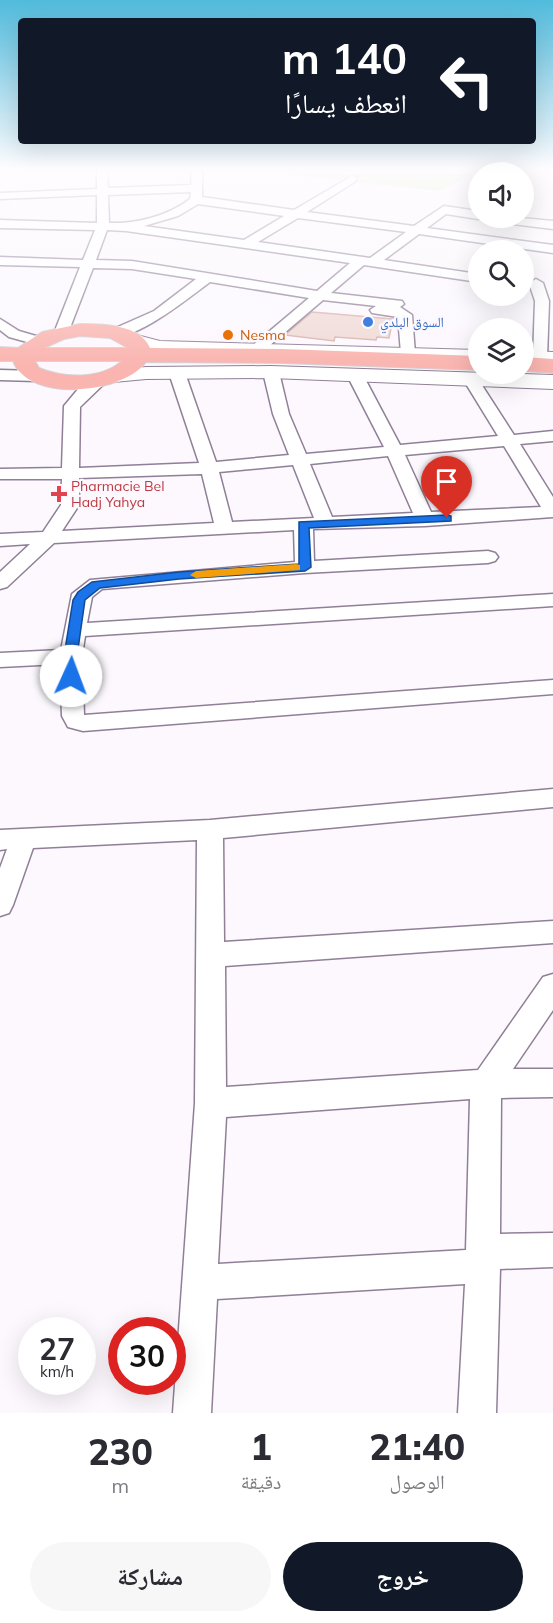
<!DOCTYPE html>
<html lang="ar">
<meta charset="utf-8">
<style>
body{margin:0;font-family:Mulish,"Noto Naskh Arabic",sans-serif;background:#f7f7f7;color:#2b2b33;direction:rtl;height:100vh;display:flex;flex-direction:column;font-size:22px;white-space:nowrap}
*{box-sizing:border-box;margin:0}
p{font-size:20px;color:#7c7c81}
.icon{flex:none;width:33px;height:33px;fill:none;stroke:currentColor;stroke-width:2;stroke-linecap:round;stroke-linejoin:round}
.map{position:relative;height:1413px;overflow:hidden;direction:ltr}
.panel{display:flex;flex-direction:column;background:#fff;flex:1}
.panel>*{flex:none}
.hud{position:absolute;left:18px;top:18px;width:518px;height:126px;border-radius:6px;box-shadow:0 6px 24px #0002;direction:rtl;background:#111827;color:#fff;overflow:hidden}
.buttons{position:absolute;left:468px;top:162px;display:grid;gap:12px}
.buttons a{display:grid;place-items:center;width:66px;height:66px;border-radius:50%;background:#fff;box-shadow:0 6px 24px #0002;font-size:30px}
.speed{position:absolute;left:18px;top:1317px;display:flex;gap:12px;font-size:30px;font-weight:700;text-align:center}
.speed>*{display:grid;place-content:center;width:78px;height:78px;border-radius:50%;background:#fff;box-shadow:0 6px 24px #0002;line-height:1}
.speed small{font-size:15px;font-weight:400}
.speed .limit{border:9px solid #d22;background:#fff;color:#111}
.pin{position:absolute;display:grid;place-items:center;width:51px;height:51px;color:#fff;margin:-62px -26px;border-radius:50% 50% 50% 0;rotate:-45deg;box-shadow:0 0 6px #0007}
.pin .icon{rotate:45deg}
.me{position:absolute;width:66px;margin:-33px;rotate:2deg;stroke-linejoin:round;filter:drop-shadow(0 0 4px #0008)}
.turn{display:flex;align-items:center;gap:21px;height:126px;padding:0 30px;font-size:27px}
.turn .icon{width:78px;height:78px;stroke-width:2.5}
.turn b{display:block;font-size:42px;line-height:51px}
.eta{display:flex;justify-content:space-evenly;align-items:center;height:102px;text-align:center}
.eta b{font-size:36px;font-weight:800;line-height:42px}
.button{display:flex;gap:12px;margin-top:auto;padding:12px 30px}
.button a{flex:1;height:69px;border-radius:36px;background:#111827;color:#fff;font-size:24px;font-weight:800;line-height:69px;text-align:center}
.button a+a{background:#f7f7f7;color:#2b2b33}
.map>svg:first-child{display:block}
.green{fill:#cce59f}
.building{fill:#f0dad6;stroke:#d8b5ae;stroke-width:1.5}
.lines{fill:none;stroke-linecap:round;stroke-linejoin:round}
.street-casing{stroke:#8f7f97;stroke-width:3}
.secondary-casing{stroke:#8f7f97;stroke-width:2}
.primary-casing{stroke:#d4d3d5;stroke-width:2}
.street{fill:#fff;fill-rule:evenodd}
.secondary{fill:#fff;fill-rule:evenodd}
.primary{fill:#fab5b0;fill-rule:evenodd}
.route{fill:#1a73e8;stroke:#114b97;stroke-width:1.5}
.slow{fill:#f59e0b}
.shop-dot{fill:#3f7fe0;stroke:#fcf8fe;stroke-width:2}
.food-dot{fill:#e8710a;stroke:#fcf8fe;stroke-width:2}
.health-dot{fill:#e0444e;stroke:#fcf8fe;stroke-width:2}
.labels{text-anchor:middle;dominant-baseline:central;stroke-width:4.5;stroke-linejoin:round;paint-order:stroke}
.far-shop-label{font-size:14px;fill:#366cbe;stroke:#fcf8fe;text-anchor:start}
.far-food-label{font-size:14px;fill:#c56008;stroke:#fcf8fe;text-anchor:start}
.far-health-label{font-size:14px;fill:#be3a42;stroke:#fcf8fe;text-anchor:start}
</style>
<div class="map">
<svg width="553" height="1413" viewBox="0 0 553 1413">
<rect width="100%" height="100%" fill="#fcf8fe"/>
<path class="green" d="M280,170H482L438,191L276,173Z"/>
<path class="building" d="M312,312L393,319L389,338L377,337L376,340L335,337L334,341L285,335Z"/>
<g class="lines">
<defs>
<g id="street">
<path d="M97,170H107L108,188L191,185L192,170H202V197L294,210L352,176L356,177V181L307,212L414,226L444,206L478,211V218H482L478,219L446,214L427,228L553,245V253L419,234L384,260L478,274V282L364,265L331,293L402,301L404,304L400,307L412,315L415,353L408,357L401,353L398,317L372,313L370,310L376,306L323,300L262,352H252L250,349L252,346L309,298L210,282C191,296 135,342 111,336L109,333L111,330L154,311L196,279L132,269L93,268L68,333L61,337L54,333L80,267L0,265V257L83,260L95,230L0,228V220L97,223V195L0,199V193L97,189ZM191,192L190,199C168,216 136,224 109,223L108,195ZM198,204L284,216L244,240L144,226L178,216ZM298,218L406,232L370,258L258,242ZM107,230L126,231L350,263L317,291L132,261L96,260Z"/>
<path d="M491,218H522L553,221V229L497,222Z"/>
<path d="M536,279L543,283L549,301L547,358L540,362L533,358L535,301L529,283Z"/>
<path d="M0,319L19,331L43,338L45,341L38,345L9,337L0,330Z"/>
<path d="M271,367L279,372L289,414L306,454L384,447L347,375L355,370L363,375L400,445L498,436L463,379L466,376H476L514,435L553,431V441L520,444L553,497V517L425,526L313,529L314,561L488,551L495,553L498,557L495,561L488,563L305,573L102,589L92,597L87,623L553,594V606L85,636L82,656L84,715L553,680V694L83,731L68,727L62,716L60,664L0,667V653L61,650L72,594L90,580L295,562L294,530L54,543L7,587L0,589V572L30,544L0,546V534L43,532L61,505L62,479H0V469L62,468L64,406L79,388L96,376H106L109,379L80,407L79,468L199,463L169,373L177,368L185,373L216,462L289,455L273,414L263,372ZM504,446L541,507L431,512L405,455ZM388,456L413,513L332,517L310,464ZM293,465L314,518L232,522L219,472ZM202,474L214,523L62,531L79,505V478Z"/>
<path d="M0,370L37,371L45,376L37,381L0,380Z"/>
<path d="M553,789V807L223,838L224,942L553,921V943L225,966L226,1087L478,1070L543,977L553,974V1010L513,1069H553V1097L501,1098L500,1234L553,1233V1267L500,1269L496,1413H458L465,1284L217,1299L211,1413H173L195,1103L197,840L33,848L13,905L9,913L0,916V868L7,849L0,850V830L210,820ZM470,1099L466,1250L218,1264L226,1117Z"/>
</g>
<g id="secondary">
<path d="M133,334L160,341L478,350V362L159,353L126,344L123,340L126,336Z"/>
<path d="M524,351L553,352V364L524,363Z"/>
<path d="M271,366L553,375V389L271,378L146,379L114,382L106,381L103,376L106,371L146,367Z"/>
</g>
<g id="primary">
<path d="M80,324C102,324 140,324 150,348L282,349L478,356V370L282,363L146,362C123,394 29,403 13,361H0V347L18,348L42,332ZM80,336L110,338L128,348H44L64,339ZM35,361H122C101,380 63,378 39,368Z"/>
<path d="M524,357L553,359V373L524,371Z"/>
</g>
</defs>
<use href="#street" class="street-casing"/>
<use href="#secondary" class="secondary-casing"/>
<use href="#primary" class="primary-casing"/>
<use href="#street" class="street"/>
<use href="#secondary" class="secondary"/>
<use href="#primary" class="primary"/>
</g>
<linearGradient id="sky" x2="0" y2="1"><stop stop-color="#51bbdc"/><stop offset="0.46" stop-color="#fefcff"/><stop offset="1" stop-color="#fefcff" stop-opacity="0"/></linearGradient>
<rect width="553" height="367" fill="url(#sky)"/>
<path class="route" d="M447,515L451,516V521L309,528L311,567L305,571L179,579L100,588L85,600L77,656L78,676L71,681L65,676L64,656L73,600L78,592L92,582L179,572L299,564V522Z"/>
<path class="slow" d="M296,564L300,565V570L196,578L190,575L196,571Z"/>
<circle class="shop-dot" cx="368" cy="322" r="6"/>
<circle class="food-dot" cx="228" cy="335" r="6"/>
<path class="health-dot" d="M56 485h6v6h6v6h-6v6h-6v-6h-6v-6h6z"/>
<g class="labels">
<g class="far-shop-label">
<text x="380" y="322">السوق البلدي</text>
</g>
<g class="far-food-label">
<text x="240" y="335">Nesma</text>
</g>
<g class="far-health-label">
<text x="71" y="486">Pharmacie Bel<tspan x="71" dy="16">Hadj Yahya</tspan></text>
</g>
</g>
</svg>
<div class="buttons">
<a><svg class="icon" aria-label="sound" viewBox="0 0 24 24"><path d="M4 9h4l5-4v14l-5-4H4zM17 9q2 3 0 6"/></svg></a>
<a><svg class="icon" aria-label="search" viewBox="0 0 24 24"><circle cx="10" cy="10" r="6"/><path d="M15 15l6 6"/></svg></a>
<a><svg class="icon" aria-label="layers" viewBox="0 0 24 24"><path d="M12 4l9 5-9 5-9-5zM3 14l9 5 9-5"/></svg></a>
</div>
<div class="speed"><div>27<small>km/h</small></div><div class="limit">30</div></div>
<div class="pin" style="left:447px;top:518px;background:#d93025"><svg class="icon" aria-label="arrive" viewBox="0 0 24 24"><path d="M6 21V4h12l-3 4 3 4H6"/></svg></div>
<svg class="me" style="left:71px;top:676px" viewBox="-20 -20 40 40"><circle r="19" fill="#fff"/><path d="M0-13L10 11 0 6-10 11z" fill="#1a73e8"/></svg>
<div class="hud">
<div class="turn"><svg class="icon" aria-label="left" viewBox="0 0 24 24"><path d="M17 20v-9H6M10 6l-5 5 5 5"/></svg><div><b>140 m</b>انعطف يسارًا</div></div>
</div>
</div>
<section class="panel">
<div class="eta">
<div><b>21:40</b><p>الوصول</p></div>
<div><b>1</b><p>دقيقة</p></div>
<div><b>230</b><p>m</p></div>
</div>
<div class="button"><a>خروج</a><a>مشاركة</a></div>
</section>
